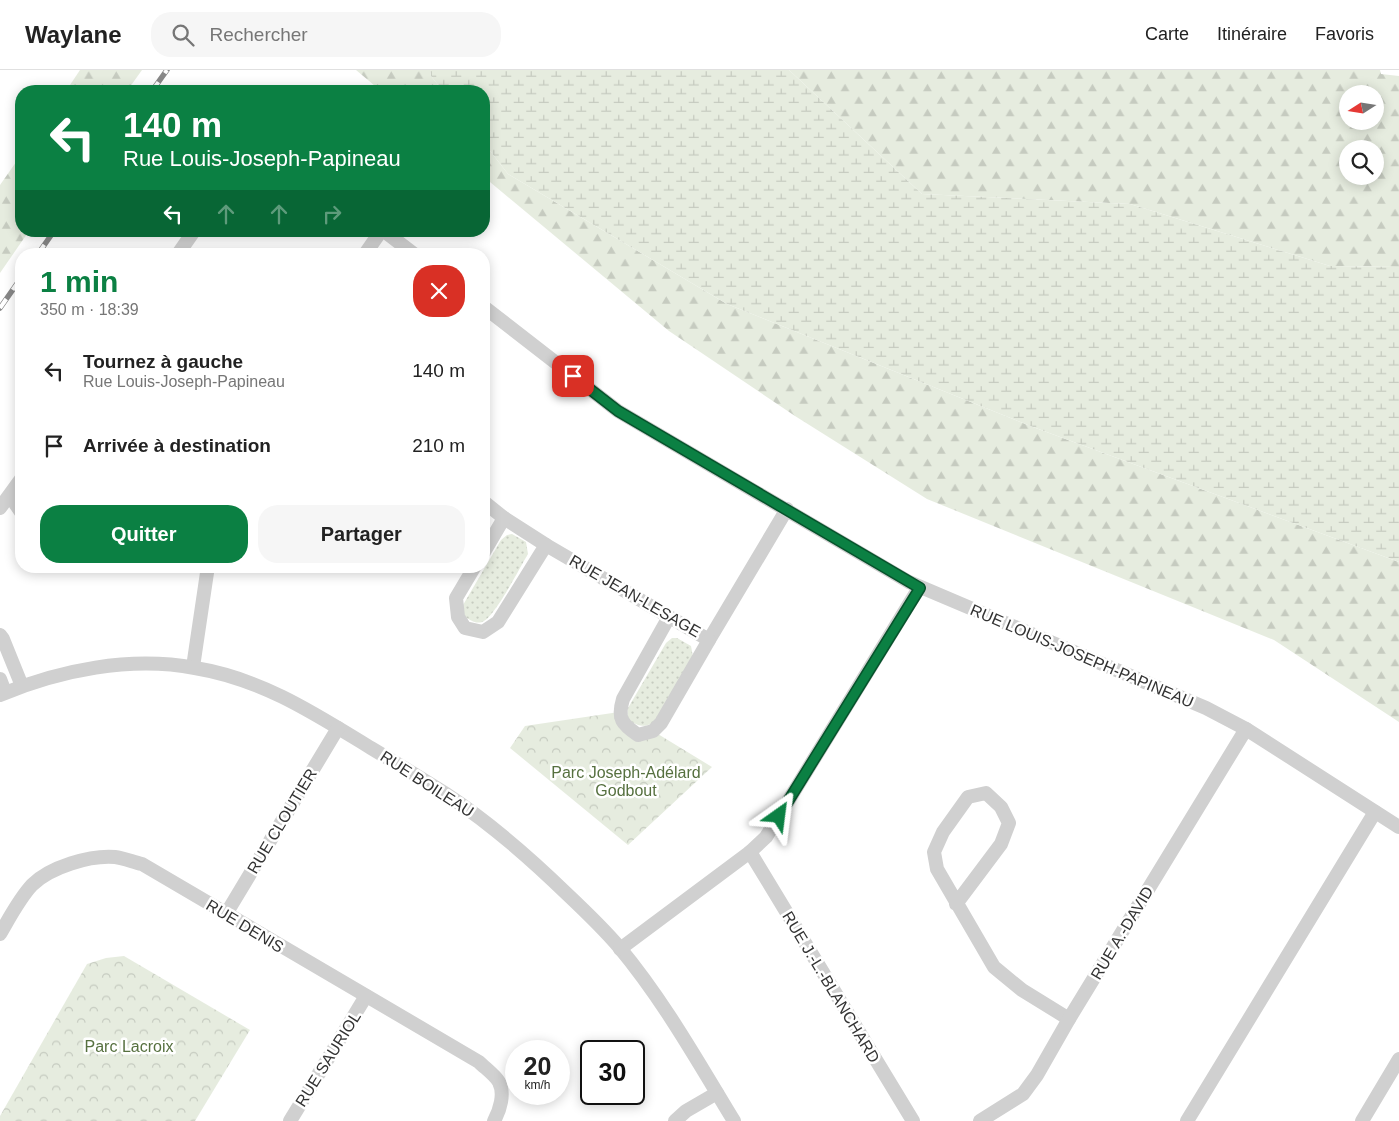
<!DOCTYPE html>
<html lang="fr">
<meta charset="utf-8">
<style>
body{margin:0;font-family:Arial,sans-serif;background:#f6f6f6;color:#222;height:100vh;display:flex;flex-direction:column;font-size:19px;white-space:nowrap}
*{box-sizing:border-box;margin:0}
p{font-size:16px;color:#767676}
.icon{flex:none;width:28px;height:28px;fill:none;stroke:currentColor;stroke-width:2;stroke-linecap:round;stroke-linejoin:round}
.map{position:relative;flex:1;overflow:hidden}
.details{position:absolute;left:15px;top:178px;width:475px;height:325px;display:flex;flex-direction:column;background:#fff;border-radius:20px;box-shadow:0 2px 12px #0003}
.details>*{flex:none}
.banner{position:absolute;left:15px;top:15px;width:475px;height:152px;border-radius:20px;box-shadow:0 2px 12px #0003;background:#0b8043;color:#fff;overflow:hidden}
.needle{width:32px;rotate:258deg}
.controls{position:absolute;left:1339px;top:15px;display:grid;gap:10px}
.controls a{display:grid;place-items:center;width:45px;height:45px;border-radius:50%;background:#fff;box-shadow:0 2px 12px #0003;font-size:25px}
.speed{position:absolute;left:505px;top:970px;display:flex;gap:10px;font-size:25px;font-weight:700;text-align:center}
.speed>*{display:grid;place-content:center;width:65px;height:65px;border-radius:50%;background:#fff;box-shadow:0 2px 12px #0003;line-height:1}
.speed small{font-size:12px;font-weight:400}
.speed .limit{border:2px solid #111;border-radius:8px;background:#fff;color:#111}
.pin{position:absolute;display:grid;place-items:center;width:42px;height:42px;color:#fff;margin:-21px;border-radius:10px;box-shadow:0 2px 8px #0006}
.me{position:absolute;width:55px;margin:-28px;rotate:31deg;stroke-linejoin:round;filter:drop-shadow(0 0 4px #0008)}
.turn{display:flex;align-items:center;gap:18px;height:105px;padding:0 25px;font-size:22px}
.turn .icon{width:65px;height:65px;stroke-width:2.5}
.turn b{display:block;font-size:35px;line-height:42px}
.lanes{display:flex;align-items:center;height:48px;padding:0 25px;background:#0003;justify-content:center;gap:25px;direction:ltr}
.lanes .off{opacity:.35}
.round{display:grid;place-items:center;flex:none;width:52px;height:52px;border-radius:20px;background:#f6f6f6}
.summary{display:flex;align-items:center;justify-content:space-between;height:85px;padding:0 25px}
h1{font-size:30px;font-weight:700;line-height:38px;color:#0b8043}
.primary-button{display:flex;gap:10px;margin-top:auto;padding:10px 25px}
.primary-button a{flex:1;height:58px;border-radius:20px;background:#0b8043;color:#fff;font-size:20px;font-weight:700;line-height:58px;text-align:center}
.primary-button a+a{background:#f6f6f6;color:#222}
ul{padding:0;list-style:none}
li{display:flex;align-items:center;gap:15px;height:75px;padding:0 25px}
li div{flex:1}
li b{display:block;font-size:19px}
li em{font-style:normal}
header{display:flex;align-items:center;gap:30px;box-sizing:border-box;height:70px;padding:0 25px;background:#fff;border-bottom:1px solid #e0e0e0}
header strong{font-size:24px}
nav{display:flex;gap:28px;margin-inline-start:auto;font-size:18px}
.search{width:350px;height:45px;background:#f6f6f6;display:flex;align-items:center;gap:12px;box-sizing:border-box;padding:0 18px;border-radius:20px;color:#767676;font-size:19px}
.map>svg:first-child{display:block}
.grass{fill:url(#grass-dots)}
.forest{fill:url(#forest-firs);fill-rule:evenodd}
.wetland{fill:url(#wetland-marsh)}
.park{fill:url(#park-crowns)}
.lines{fill:none;stroke-linecap:round;stroke-linejoin:round}
.minor{stroke:#d0d0d0;stroke-width:14}
.rail-casing{stroke:#888;stroke-width:5.5}
.rail{stroke:#fff;stroke-width:4;stroke-dasharray:11;stroke-linecap:butt}
.route-casing{stroke:#07532c;stroke-width:12}
.route{stroke:#0b8043;stroke-width:9}
.labels{text-anchor:middle;dominant-baseline:central;stroke-width:5;stroke-linejoin:round;paint-order:stroke}
.street-label{font-size:16px;fill:#333;stroke:#fff}
.park-label{font-size:16px;fill:#56703f;stroke:#fff}
</style>
<header>
<strong>Waylane</strong>
<div class="search"><svg class="icon" aria-label="search" viewBox="0 0 24 24"><circle cx="10" cy="10" r="6"/><path d="M15 15l6 6"/></svg>Rechercher</div>
<nav><a>Carte</a><a>Itinéraire</a><a>Favoris</a></nav>
</header>
<div class="map">
<svg width="1399" height="1051" viewBox="0 0 1399 1051">
<defs>
<pattern id="grass-dots" width="8" height="8" patternUnits="userSpaceOnUse" patternTransform="scale(1.25)"><rect width="8" height="8" fill="#e6ecdf"/><path d="M2 2h.1M6 6h.1" fill="none" stroke="#c6cbc0" stroke-width="1.8" stroke-linecap="round"/></pattern>
<pattern id="forest-firs" width="22" height="20" patternUnits="userSpaceOnUse" patternTransform="scale(1.25)"><rect width="22" height="20" fill="#e6ecdf"/><path d="M5 1l3.5 6h-7zM16 11l3.5 6h-7z" fill="#c6cbc0"/></pattern>
<pattern id="wetland-marsh" width="20" height="14" patternUnits="userSpaceOnUse" patternTransform="scale(1.25)"><rect width="20" height="14" fill="#e6ecdf"/><path d="M1 5h8M5 5V1M11 12h8M15 12V8" fill="none" stroke="#c6cbc0"/></pattern>
<pattern id="park-crowns" width="20" height="18" patternUnits="userSpaceOnUse" patternTransform="scale(1.25)"><rect width="20" height="18" fill="#e6ecdf"/><path d="M2 6a3 3 0 1 1 6 0M12 15a3 3 0 1 1 6 0" fill="none" stroke="#c6cbc0"/></pattern>
</defs>
<rect width="100%" height="100%" fill="#fff"/>
<g class="grass">
<path d="M512,464L526,472L528,484C520,497 494,549 482,552C475,554 470,550 464,546L463,535L501,470L507,465Z"/>
<path d="M672,568H677L691,576L693,587C686,600 660,648 651,654C644,657 638,656 632,652C627,648 627,644 628,638L666,573Z"/>
</g>
<g class="forest">
<path d="M80,0H142L127,21H66Z"/>
<path d="M356,0H430L431,6L443,21H381Z"/>
<path d="M789,0H1380L1381,4L1399,6V197L1330,196L1130,134L922,124ZM1348,24H1375V51H1348ZM1348,79H1375V106H1348Z"/>
<path d="M484,73L508,104L727,234L1033,357L1399,492V652L1274,570L927,429L795,346L669,261L484,107Z"/>
<path d="M21,85V161H29L0,203V115Z"/>
</g>
<path class="wetland" d="M430,0H789L922,124L1130,134L1330,196L1399,197V492L1033,357L727,234L508,104L484,73V21H443L431,6Z"/>
<g class="park">
<path d="M619,642L624,655L653,661L712,697L628,775L510,678L525,656Z"/>
<path d="M124,886L250,960L195,1051H0V1046L87,894L106,888Z"/>
</g>
<g class="lines">
<g class="minor">
<path d="M384,161L414,184"/>
<path d="M178,184L194,161"/>
<path d="M365,184L381,161"/>
<path d="M484,237L618,341L909,512L1206,638L1246,659L1399,757"/>
<path d="M10,426L21,442"/>
<path d="M484,432L504,448L546,475L709,570L787,439"/>
<path d="M0,438L21,409"/>
<path d="M484,482L504,448"/>
<path d="M475,496L456,528L458,547L465,558L483,562L498,552L546,475"/>
<path d="M669,547L623,629C617,649 622,654 638,665L653,661L661,653L709,570"/>
<path d="M0,565L3,569L22,616"/>
<path d="M193,597L208,496"/>
<path d="M0,609L5,622"/>
<path d="M0,625C60,600 130,586 195,598C262,609 314,643 371,678C396,693 421,708 446,724C490,753 529,787 567,824C585,841 603,858 619,877C664,931 698,992 734,1051"/>
<path d="M750,782L913,1051"/>
<path d="M956,834L1001,774L1009,753L1001,737L986,723L968,727L943,762L934,782L937,799L994,897L1022,920L1069,949"/>
<path d="M226,844L338,658"/>
<path d="M0,864C10,847 19,829 32,815C50,797 90,785 115,787C124,788 133,792 142,794L479,992C485,998 495,1005 499,1012C505,1024 500,1040 494,1051"/>
<path d="M620,879L750,782L766,767L919,518"/>
<path d="M290,1051L366,926"/>
<path d="M675,1051L686,1041L717,1023"/>
<path d="M980,1051L1023,1024L1037,1005L1069,949L1246,659"/>
<path d="M1187,1051L1375,742"/>
<path d="M1362,1051L1399,989"/>
</g>
<defs>
<g id="rail">
<path d="M152,21L167,0"/>
<path d="M38,184L54,161"/>
<path d="M0,238L21,208"/>
</g>
</defs>
<use href="#rail" class="rail-casing"/>
<use href="#rail" class="rail"/>
</g>
<g class="lines">
<defs>
<path id="route" d="M573,306L618,341L920,518L779,746"/>
</defs>
<use href="#route" class="route-casing"/>
<use href="#route" class="route"/>
</g>
<g class="labels">
<g class="street-label">
<text transform="translate(635 526) rotate(30)">RUE JEAN-LESAGE</text>
<text transform="translate(1082 586) rotate(23)">RUE LOUIS-JOSEPH-PAPINEAU</text>
<text transform="translate(427 714) rotate(33)">RUE BOILEAU</text>
<text transform="translate(282 751) rotate(-59)">RUE CLOUTIER</text>
<text transform="translate(245 856) rotate(31)">RUE DENIS</text>
<text transform="translate(1122 863) rotate(-59)">RUE A.-DAVID</text>
<text transform="translate(831 917) rotate(59)">RUE J.-L.-BLANCHARD</text>
<text transform="translate(328 989) rotate(-58)">RUE SAURIOL</text>
</g>
<g class="park-label">
<text x="626" y="702">Parc Joseph-Adélard<tspan x="626" dy="18">Godbout</tspan></text>
<text x="129" y="976">Parc Lacroix</text>
</g>
</g>
</svg>
<div class="controls">
<a><svg class="needle" viewBox="-14 -14 28 28"><path d="M0-13l5 13h-10z" fill="#e53935"/><path d="M0 13l5-13h-10z" fill="#767676"/></svg></a>
<a><svg class="icon" aria-label="search" viewBox="0 0 24 24"><circle cx="10" cy="10" r="6"/><path d="M15 15l6 6"/></svg></a>
</div>
<div class="speed"><div>20<small>km/h</small></div><div class="limit">30</div></div>
<div class="pin" style="left:573px;top:306px;background:#d93025"><svg class="icon" aria-label="arrive" viewBox="0 0 24 24"><path d="M6 21V4h12l-3 4 3 4H6"/></svg></div>
<svg class="me" style="left:779px;top:746px" viewBox="-20 -20 40 40"><path d="M0-17L14 15 0 8-14 15z" fill="#0b8043" stroke="#fff" stroke-width="4"/></svg>
<div class="banner">
<div class="turn"><svg class="icon" aria-label="left" viewBox="0 0 24 24"><path d="M17 20v-9H6M10 6l-5 5 5 5"/></svg><div><b>140 m</b>Rue Louis-Joseph-Papineau</div></div>
<div class="lanes"><svg class="icon" aria-label="left" viewBox="0 0 24 24"><path d="M17 20v-9H6M10 6l-5 5 5 5"/></svg><svg class="icon off" aria-label="ahead" viewBox="0 0 24 24"><path d="M12 20V5M6 11l6-6 6 6"/></svg><svg class="icon off" aria-label="ahead" viewBox="0 0 24 24"><path d="M12 20V5M6 11l6-6 6 6"/></svg><svg class="icon off" aria-label="right" viewBox="0 0 24 24"><path d="M7 20v-9h11M14 6l5 5-5 5"/></svg></div>
</div>
<section class="details">
<div class="summary"><div><h1>1 min</h1><p>350 m · 18:39</p></div><a class="round" style="background:#d93025;color:#fff"><svg class="icon" aria-label="close" viewBox="0 0 24 24"><path d="M6 6l12 12M18 6L6 18"/></svg></a></div>
<ul>
<li><svg class="icon" aria-label="left" viewBox="0 0 24 24"><path d="M17 20v-9H6M10 6l-5 5 5 5"/></svg><div><b>Tournez à gauche</b><p>Rue Louis-Joseph-Papineau</p></div><em>140 m</em></li>
<li><svg class="icon" aria-label="arrive" viewBox="0 0 24 24"><path d="M6 21V4h12l-3 4 3 4H6"/></svg><div><b>Arrivée à destination</b></div><em>210 m</em></li>
</ul>
<div class="primary-button"><a>Quitter</a><a>Partager</a></div>
</section>
</div>
